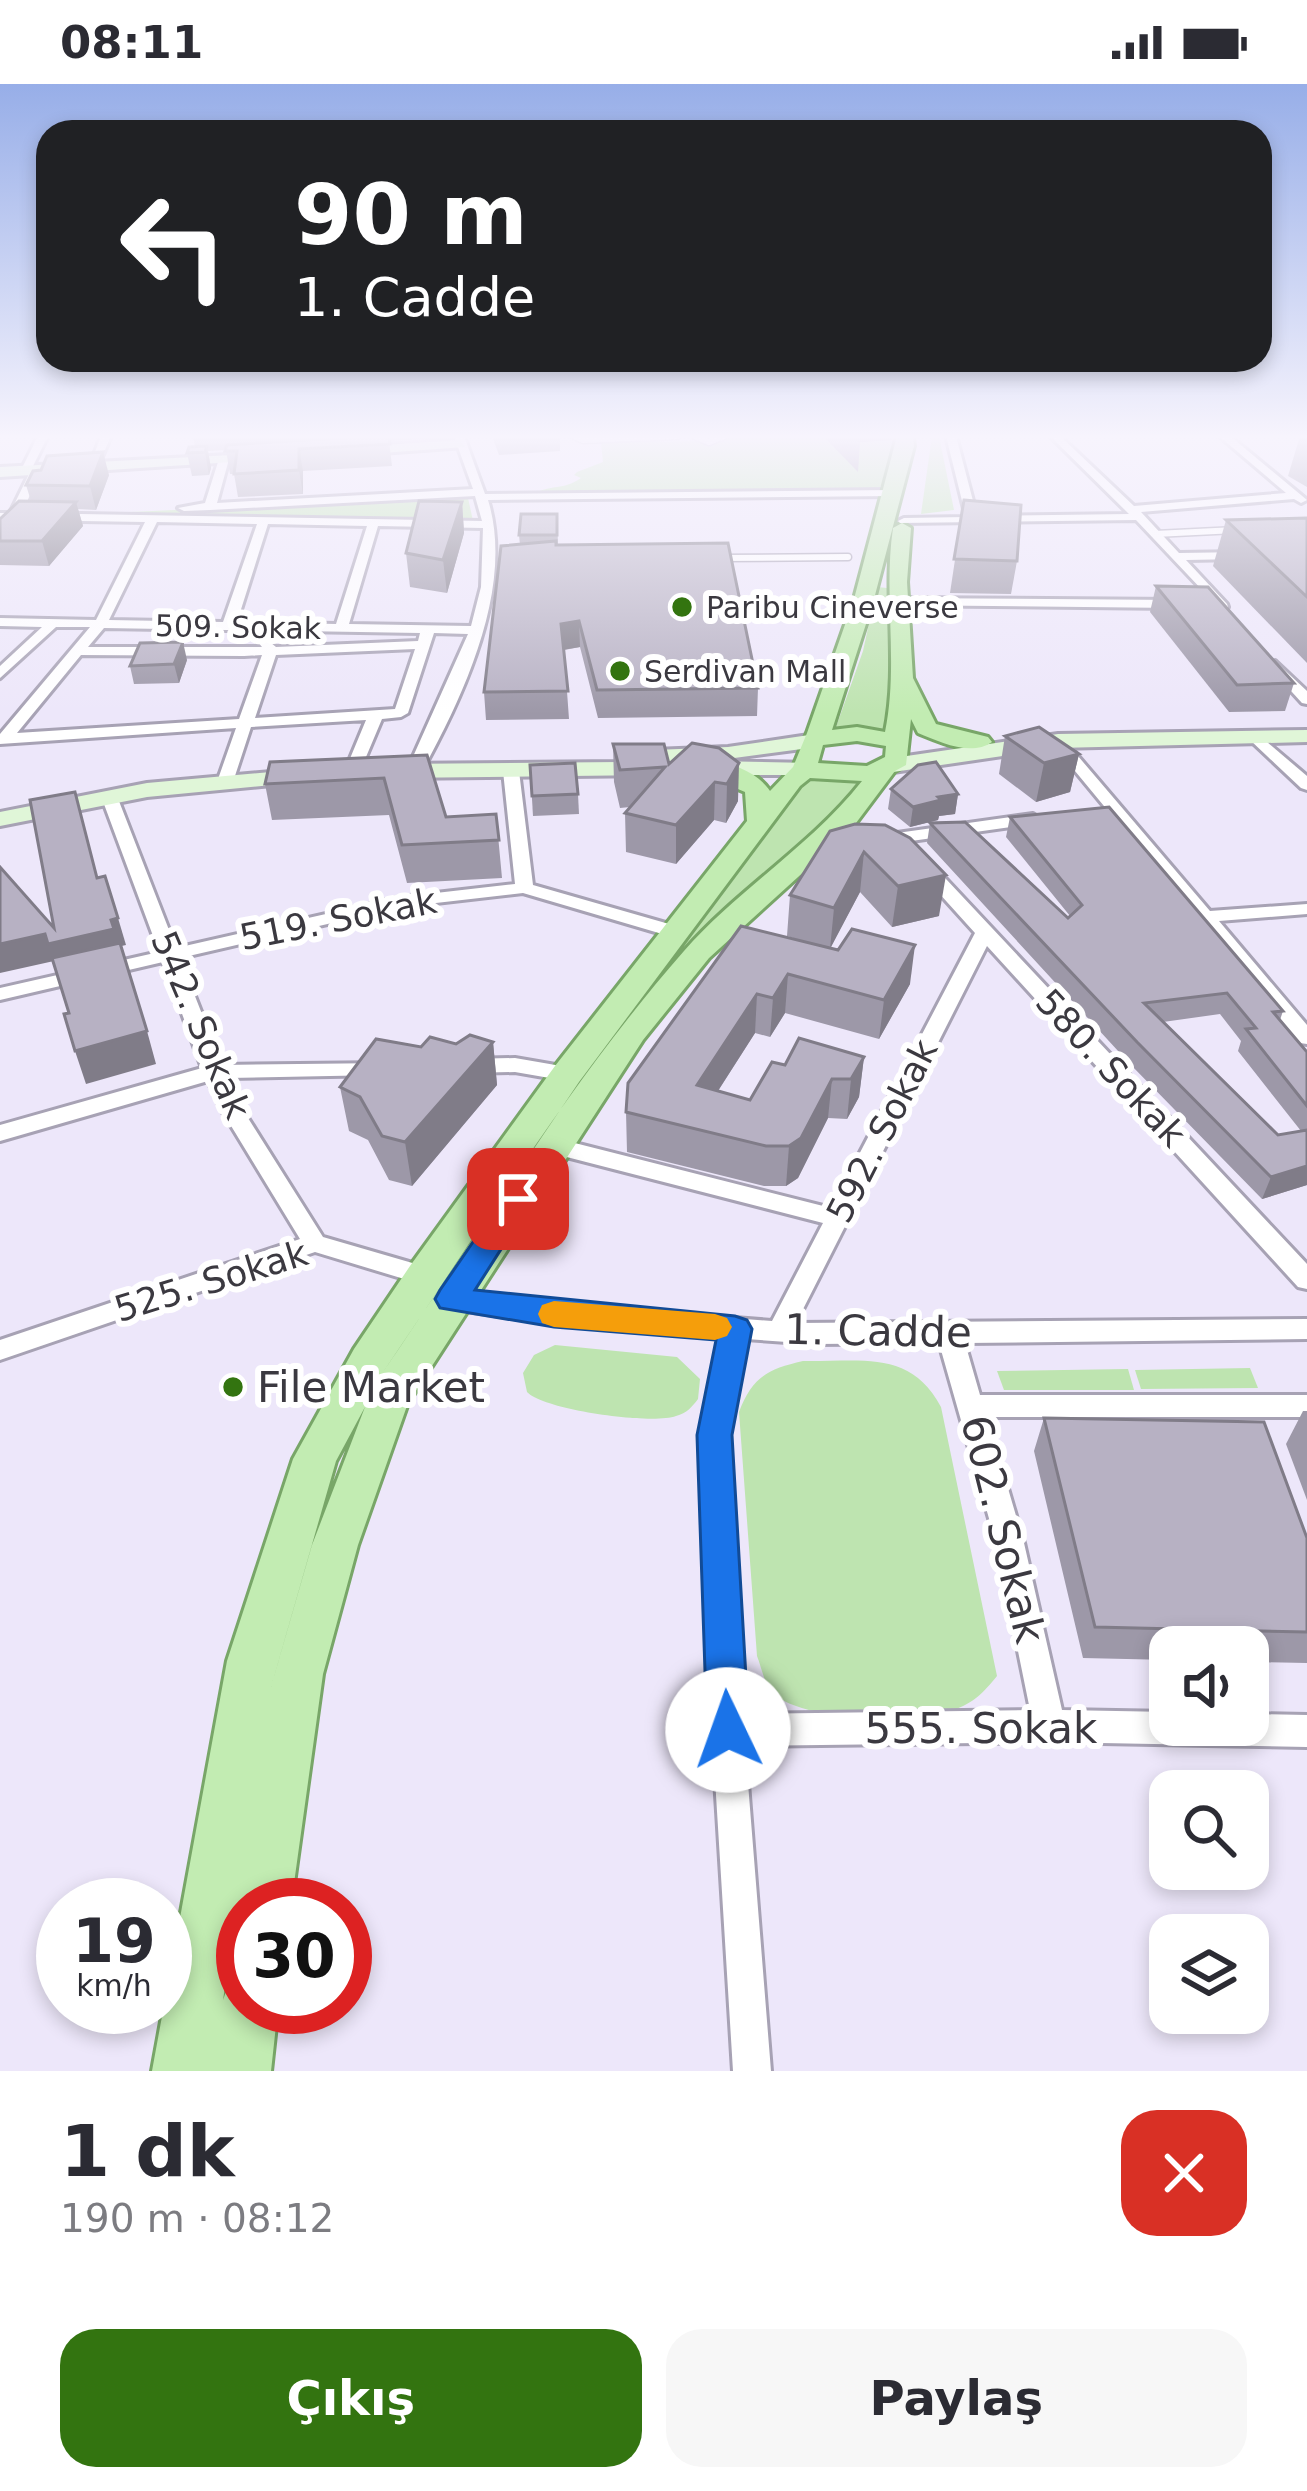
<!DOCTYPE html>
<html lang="tr">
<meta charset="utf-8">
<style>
body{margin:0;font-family:"DejaVu Sans",sans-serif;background:#f7f7f7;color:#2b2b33;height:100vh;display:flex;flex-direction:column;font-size:45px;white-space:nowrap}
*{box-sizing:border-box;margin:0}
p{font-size:39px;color:#7c7c81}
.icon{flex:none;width:66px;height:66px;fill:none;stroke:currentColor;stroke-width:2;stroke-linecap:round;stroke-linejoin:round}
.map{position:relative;height:1987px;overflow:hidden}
.drawer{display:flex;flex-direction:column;background:#fff;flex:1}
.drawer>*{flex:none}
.guide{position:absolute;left:36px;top:36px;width:1236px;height:252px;border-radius:36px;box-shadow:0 6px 18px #0003;background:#202124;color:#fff;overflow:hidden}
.controls{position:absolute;left:1149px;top:1542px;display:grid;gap:24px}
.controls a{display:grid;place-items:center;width:120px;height:120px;border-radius:24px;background:#fff;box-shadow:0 6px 18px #0003;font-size:60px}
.speed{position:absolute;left:36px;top:1794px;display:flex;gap:24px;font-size:60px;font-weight:700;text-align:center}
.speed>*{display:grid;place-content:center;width:156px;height:156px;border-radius:50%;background:#fff;box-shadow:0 6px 18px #0003;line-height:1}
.speed small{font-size:30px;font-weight:400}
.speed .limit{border:18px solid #d22;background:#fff;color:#111}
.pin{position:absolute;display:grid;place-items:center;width:102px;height:102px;color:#fff;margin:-51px;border-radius:24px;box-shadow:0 6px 18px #0006}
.me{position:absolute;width:132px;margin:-66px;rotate:357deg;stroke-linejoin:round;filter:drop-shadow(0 0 9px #0008)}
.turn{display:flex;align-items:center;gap:42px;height:252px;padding:0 60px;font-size:54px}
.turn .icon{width:156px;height:156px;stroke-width:2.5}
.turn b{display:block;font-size:84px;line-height:102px}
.round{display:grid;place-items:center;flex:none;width:126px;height:126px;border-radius:36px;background:#f7f7f7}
.summary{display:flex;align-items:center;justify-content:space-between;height:204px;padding:0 60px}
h1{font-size:72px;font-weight:700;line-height:90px}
.cta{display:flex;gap:24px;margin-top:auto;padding:24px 60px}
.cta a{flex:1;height:138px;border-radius:36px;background:#337410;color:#fff;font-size:48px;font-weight:700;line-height:138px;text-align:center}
.cta a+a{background:#f7f7f7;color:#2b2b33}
.status{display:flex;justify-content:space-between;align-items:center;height:84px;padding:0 60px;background:#fff;direction:ltr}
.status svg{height:33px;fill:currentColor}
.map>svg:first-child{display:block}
.green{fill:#bee4b0}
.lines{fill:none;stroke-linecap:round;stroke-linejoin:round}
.lane-casing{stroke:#a7a2b4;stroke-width:9}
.street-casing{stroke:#a7a2b4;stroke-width:6}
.secondary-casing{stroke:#a7a2b4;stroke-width:6}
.primary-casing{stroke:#78a668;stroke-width:6}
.lane{stroke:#fff;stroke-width:6}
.street{fill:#fff;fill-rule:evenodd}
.secondary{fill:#e0f6d8;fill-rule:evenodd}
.primary{fill:#c2ecb2;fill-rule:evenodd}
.wall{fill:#9d98a8;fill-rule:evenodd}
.shaded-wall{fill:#807c88}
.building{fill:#b7b1c3;stroke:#807c88;stroke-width:3}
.route{fill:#1a73e8;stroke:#114b97;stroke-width:3}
.slow{fill:#f59e0b}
.poi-dot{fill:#337410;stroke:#fff;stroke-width:4.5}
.labels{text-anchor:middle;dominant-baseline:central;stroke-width:12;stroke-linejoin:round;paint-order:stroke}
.far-poi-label{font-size:30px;fill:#3b3940;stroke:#fff;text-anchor:start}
.far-street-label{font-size:30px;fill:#3b3940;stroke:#fff}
.street-label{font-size:36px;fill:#3b3940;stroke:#fff}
.near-street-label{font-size:42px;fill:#3b3940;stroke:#fff}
.near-poi-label{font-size:42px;fill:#3b3940;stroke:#fff;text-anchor:start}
</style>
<div class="status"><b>08:11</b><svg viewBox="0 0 49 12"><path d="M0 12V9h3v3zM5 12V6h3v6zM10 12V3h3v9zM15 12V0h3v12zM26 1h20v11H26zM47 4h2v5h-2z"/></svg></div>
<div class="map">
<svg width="1307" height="1987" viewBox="0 0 1307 1987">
<rect width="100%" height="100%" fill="#ede7fa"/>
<g class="green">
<path d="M729,352H894C898,373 890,389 878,406L536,409C552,400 562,407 581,394L574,391L577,388L603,378L601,358C626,356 719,361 729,352Z"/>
<path d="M932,352H939L954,426L921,430Z"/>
<path d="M462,413L468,414L473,437L108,429Z"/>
<path d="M877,503L887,504L899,568L887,648L836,643L863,567Z"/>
<path d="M809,693L861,695L833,733L695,865L682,861Z"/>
<path d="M555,1261L677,1273L700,1295L698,1315C692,1323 687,1329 676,1332C651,1341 544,1326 527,1308L523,1289L534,1271Z"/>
<path d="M803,1277C860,1278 911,1265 941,1323L997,1592C984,1608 974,1619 953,1626C915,1638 799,1639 771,1607C764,1598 761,1582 757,1572L739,1328C752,1293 768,1285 803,1277Z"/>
<path d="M1250,1284L1258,1304L1141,1305L1135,1286Z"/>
<path d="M1128,1285L1134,1306H1004L997,1287Z"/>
</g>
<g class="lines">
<defs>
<g id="lane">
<path d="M574,352L583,356L677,352"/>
<path d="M695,352L709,358L724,352"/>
<path d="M1155,450L1236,446"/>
<path d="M719,474L848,473"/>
</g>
<g id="street">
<path d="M38,352H48L32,384L41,386L22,429L482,437L475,412L210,426L184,427L178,424L205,419L219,375L224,372L229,375L217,419L473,405L454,352H464L485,410L892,406L897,409L892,412L488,416C515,503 463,613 421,689H409L407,686L468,550L434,549L408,629L401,633L382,635L358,692H346L344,689L366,636L251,643L233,698L225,703L217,698L236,644L0,660V650L90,543H56L0,594V582L42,543L0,542V534L96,536L145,438L17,436L0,451V441L5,436L0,435V429H10L30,388L21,386ZM157,438L257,440L223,538L109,536ZM268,440L367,442L336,540L237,538ZM378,442L483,444L481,503L471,542L349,540ZM104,544L420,549L418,557L276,563L265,554L258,558L262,563H88ZM415,565L395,625L255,634L276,571ZM81,571L244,572L262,571L239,635L17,649Z"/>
<path d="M101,352H111L98,382L89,384Z"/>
<path d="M946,352H956L977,432L1129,430L1050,352H1060L1134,422L1286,409L1219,352H1230L1307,416L1301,419L1294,415L1141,428L1179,469L1244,468L1246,471L1240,475L1186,476L1227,520L1228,523L1222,527L1136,436L900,439L898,437L904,434L966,433Z"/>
<path d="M896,514L1177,516L1183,520L1177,524L891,521L890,518Z"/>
<path d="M1275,577L1307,607V620L1302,619L1270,584L1268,581Z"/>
<path d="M1254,647L1307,692V706L1301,704L1249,655V649Z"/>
<path d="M1061,656L1066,658L1210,827L1307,820V830L1219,837L1307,941V960L1300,959L1056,664V658Z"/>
<path d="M511,682L519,687L533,801L683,844L685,848L683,852H669L523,809L401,823L180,874L222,981L388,979L391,984L388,989L381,991L228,994L243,1026L323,1153L433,1185L436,1192L433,1199L424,1201L315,1168L0,1276V1256L300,1155L222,1027L208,997L0,1057V1041L202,984L163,878L0,916V904L159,868L101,712L103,709H115L117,712L176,864L401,813L515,800L503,687Z"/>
<path d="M1033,730L1041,735L1039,739L897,759L889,754L897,749Z"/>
<path d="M925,778L931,779L1307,1180V1205L1298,1203L987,862L796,1239L1307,1235V1255L965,1259L980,1311H1307V1333H987L1024,1459L1062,1626L1170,1628V1641H1248V1630L1307,1631V1663L1049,1658L745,1662L771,1987H733L712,1646L700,1351L721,1253L554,1240L452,1225L443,1222L440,1215L443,1208L452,1205L554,1220L772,1237L823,1139L555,1070L544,1062L555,1054L831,1124L975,849L919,787V779ZM746,1255L815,1260L939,1259L996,1459L1030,1626L743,1630L728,1351Z"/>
<path d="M515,974L567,983L577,990L567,997L515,988L467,989L457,982L467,975Z"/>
</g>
<g id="secondary">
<path d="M460,356L465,363L353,371L346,367L353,363Z"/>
<path d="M268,369L263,376L0,393V383Z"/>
<path d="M1307,646V658L1058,664L893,688L882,681L893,674L1058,650Z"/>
<path d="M809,651L817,653V663L712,677L811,679L814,684L803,691H701L690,684L699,678L661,679V689L653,691L395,694L384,687L395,680L621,678L622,669L630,667L728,663Z"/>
<path d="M305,685L313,687V697L147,713L0,742V728L147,699Z"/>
</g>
<path id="primary" d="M897,352H913L914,362L874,515L832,646L857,643L885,648C899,580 883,512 893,444L902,439L911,444L907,498L913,594L936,640L988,653L992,658C971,673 940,658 918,649L911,635L906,681L895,687L853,743L709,874L643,956L408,1319L358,1461L323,1590L291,1821H243V1839L237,1825L223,1916L228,1902L243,1896V1923H278L271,1987H152L227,1577L293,1375L354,1265L410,1182L555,982L747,737L745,708L700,689L697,684L700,679C725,675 756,686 770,707L793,683L807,649L854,515ZM857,657L886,662L885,673L867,682L818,679L823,661ZM810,694L862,697C811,762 738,805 684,867C570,997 479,1148 381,1291L579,998L800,702ZM365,1323L312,1461L271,1603L336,1377Z"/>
</defs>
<use href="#lane" class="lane-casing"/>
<use href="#street" class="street-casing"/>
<use href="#secondary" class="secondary-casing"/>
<use href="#primary" class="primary-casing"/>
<use href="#lane" class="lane"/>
<use href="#street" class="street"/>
<use href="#secondary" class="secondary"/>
<use href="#primary" class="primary"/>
</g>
<g class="wall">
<path d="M193,352H439L440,354L389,357L392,382L303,387V410L238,413L234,390H230L226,366L208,367L211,384L209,391L192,392L187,369L195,363Z"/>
<path d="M492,352H560V367L499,371Z"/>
<path d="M823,352H892L891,356L860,358L858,388Z"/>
<path d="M1300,352H1307V403L1288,392Z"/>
<path d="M109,391L96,426L78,425L83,442L49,482L0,481V435L31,417L26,401Z"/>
<path d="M964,416L1017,477L1011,510L950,509Z"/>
<path d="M462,418L464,449L447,509L410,503L406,469Z"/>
<path d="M557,430L558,461L758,604L757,632L598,634L580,563L564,566L569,635L486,636L484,608L520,461L519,451Z"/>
<path d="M1307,434V579L1213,482L1226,436Z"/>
<path d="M1156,502L1294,599L1285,627L1229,628L1150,528Z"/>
<path d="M187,576L179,599L134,600L130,582Z"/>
<path d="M1005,652L1079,670L1070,708L1036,718L999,690Z"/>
<path d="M613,660L669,680L719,664L738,717L726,739L714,736L676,780L626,768L625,729L630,723L620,724L614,698Z"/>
<path d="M427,671L446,733L496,730L502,794L407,799L389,731L272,736L265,700Z"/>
<path d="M530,681L578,710L579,730L533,732Z"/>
<path d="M891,705L958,710L955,730L939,732L938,736L910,743L888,725Z"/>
<path d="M1010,733L1283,927L1280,936L1307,968V1101L1262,1115L1130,980L927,759L930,739L1068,834L1070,832L1006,753ZM1220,930L1241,957L1238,967L1301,1047L1278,1051L1163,938Z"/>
<path d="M855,740L939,832L892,843L860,808L830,864L910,900L879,955L785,929L770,953L755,949L718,1007L750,1016L785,981L864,973L859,1013L847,1035L828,1034L798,1094L786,1102H764L627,1068L626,1028L812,860L787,852L790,811Z"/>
<path d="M493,958L497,1001L412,1102L389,1096L368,1056L349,1047L340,1003L421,963Z"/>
<path d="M1303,1327H1307V1416L1286,1360Z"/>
<path d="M1044,1334L1307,1454V1579L1248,1578V1563H1170V1576L1083,1574L1034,1367Z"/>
</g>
<g class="shaded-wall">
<path d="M851,352H892L891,356L858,358Z"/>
<path d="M207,362L211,384L209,391L205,368Z"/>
<path d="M299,365L303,387V410L299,386Z"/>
<path d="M103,368L109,391L96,426L90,402Z"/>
<path d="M76,418L83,442L49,482L42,457Z"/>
<path d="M462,418L464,449L447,509L443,476Z"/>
<path d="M579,537L580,563L562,566L561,540Z"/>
<path d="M183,558L187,576L179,599L174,580Z"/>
<path d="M1079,670L1070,708L1036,718L1044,679Z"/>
<path d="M739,679L738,717L726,739L727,700Z"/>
<path d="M715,698L714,736L676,780V741Z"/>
<path d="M958,710L955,730L939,732L938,736L910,743L913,723L938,713Z"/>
<path d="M864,768L860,808L830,865L834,824Z"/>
<path d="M946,791L939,832L892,843L898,802Z"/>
<path d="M118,834L126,861L0,889V860Z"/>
<path d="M915,861L910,900L879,955L884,916Z"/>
<path d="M788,890L785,929L770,953L773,914Z"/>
<path d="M757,910L755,949L696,1041L697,1001Z"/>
<path d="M147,947L156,980L86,1000L75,967Z"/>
<path d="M493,958L497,1001L412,1102L405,1058Z"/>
<path d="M864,973L859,1013L847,1035L851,995Z"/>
<path d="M832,995L828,1034L798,1094L786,1102L789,1062Z"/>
<path d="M1307,1082V1101L1262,1115L1271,1093Z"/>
</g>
<g class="building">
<path d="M374,352H389L390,360L299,365V386L234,390L237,367H225L227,361Z"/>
<path d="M207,362L205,368L187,369L189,363Z"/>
<path d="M103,368L90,402L26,401L33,387L41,386L47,372Z"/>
<path d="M964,416L1021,421L1017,477L954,475Z"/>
<path d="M19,417L76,418L42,457H0V435Z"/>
<path d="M419,417L462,418L443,476L406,469Z"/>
<path d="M521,430H557V451H519Z"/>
<path d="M1307,434V513L1226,436Z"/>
<path d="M556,457V461L728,459L758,604L597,606L579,537L561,540L568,607L484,608L501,462Z"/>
<path d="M1156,502L1208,503L1294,599L1237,601Z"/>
<path d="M183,558L174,580L130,582L140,559Z"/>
<path d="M1039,643L1079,670L1044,679L1005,652Z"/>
<path d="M692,659L719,664L739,679L727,700L715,698L676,741L625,729L665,683L620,686L613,660H664L669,680Z"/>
<path d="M427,671L446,733L496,730L499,756L402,761L384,694L265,700L270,678Z"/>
<path d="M936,678L958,710L938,713L941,716L913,723L891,705L918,681Z"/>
<path d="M575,679L578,710L532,712L530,681Z"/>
<path d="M75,708L97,794L105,792L118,834L111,836L114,845L48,860L45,850L0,860V783L54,844L30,716Z"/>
<path d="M1109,723L1283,927L1273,928L1307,968V1022L1246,945L1256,944L1227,909L1144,919L1278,1051L1307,1046V1082L1271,1093L1137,958L930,739L965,738L1068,834L1082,821L1010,733Z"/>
<path d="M855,740L885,741L910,754L946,791L898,802L864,768L834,824L790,811L830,747Z"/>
<path d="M741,842L838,866L852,845L915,861L884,916L788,890L773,914L757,910L697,1001L750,1016L772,978L785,981L799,954L864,973L851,995H832L801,1054L789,1062H766L626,1028L628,999Z"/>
<path d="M120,859L147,947L75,967L64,930L69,929L52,874Z"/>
<path d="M470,951L493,958L405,1058L382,1052L360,1013L340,1003L376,955L421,963L430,953L456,960Z"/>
<path d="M1044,1334L1264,1338L1307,1454V1548L1095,1543Z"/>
</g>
<linearGradient id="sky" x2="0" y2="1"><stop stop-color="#97aee8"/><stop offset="0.56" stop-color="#f7f4fd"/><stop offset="1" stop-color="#f7f4fd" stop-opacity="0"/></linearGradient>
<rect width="1307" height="630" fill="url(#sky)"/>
<path class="route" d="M518,1104L529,1107L533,1115L475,1206L735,1232L747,1236L752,1245L732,1351L749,1646L743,1661L728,1667L713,1661L707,1646L697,1351L716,1256L554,1243L440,1224L435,1215L440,1206L508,1107Z"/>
<path class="slow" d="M554,1217L715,1230L727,1234L732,1243L727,1252L715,1256L554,1243L542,1239L538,1230L542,1221Z"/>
<g class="poi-dot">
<circle cx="682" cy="523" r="12"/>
<circle cx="620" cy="587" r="12"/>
<circle cx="233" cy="1303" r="12"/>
</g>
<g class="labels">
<g class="far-poi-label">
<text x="706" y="523">Paribu Cineverse</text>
<text x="644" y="587">Serdivan Mall</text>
</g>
<g class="far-street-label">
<text transform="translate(238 543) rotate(1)">509. Sokak</text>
</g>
<g class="street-label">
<text transform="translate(338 835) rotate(-11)">519. Sokak</text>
<text transform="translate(201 941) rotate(67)">542. Sokak</text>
<text transform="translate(1111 984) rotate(47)">580. Sokak</text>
<text transform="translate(882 1047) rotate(-63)">592. Sokak</text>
<text transform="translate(211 1197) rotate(-17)">525. Sokak</text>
</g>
<g class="near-street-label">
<text transform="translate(878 1247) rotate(1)">1. Cadde</text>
<text transform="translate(1003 1445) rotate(76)">602. Sokak</text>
<text x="981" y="1644">555. Sokak</text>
</g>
<g class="near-poi-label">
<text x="257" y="1303">File Market</text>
</g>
</g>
</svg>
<div class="controls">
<a><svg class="icon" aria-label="sound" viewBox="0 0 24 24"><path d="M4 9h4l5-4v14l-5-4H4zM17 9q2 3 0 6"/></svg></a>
<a><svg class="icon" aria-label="search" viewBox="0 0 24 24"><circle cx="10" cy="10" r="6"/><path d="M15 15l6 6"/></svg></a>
<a><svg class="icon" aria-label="layers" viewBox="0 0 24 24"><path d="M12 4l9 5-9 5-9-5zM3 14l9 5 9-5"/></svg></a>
</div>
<div class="speed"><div>19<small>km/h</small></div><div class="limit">30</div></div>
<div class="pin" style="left:518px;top:1115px;background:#d93025"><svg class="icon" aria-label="arrive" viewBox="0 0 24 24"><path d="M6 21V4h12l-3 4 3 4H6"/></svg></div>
<svg class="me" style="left:728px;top:1646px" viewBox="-20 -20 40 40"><circle r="19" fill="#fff"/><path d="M0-13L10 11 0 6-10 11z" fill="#1a73e8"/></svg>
<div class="guide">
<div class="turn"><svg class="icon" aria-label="left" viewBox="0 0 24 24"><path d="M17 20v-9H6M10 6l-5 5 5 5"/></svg><div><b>90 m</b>1. Cadde</div></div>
</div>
</div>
<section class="drawer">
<div class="summary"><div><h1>1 dk</h1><p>190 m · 08:12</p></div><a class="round" style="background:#d93025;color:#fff"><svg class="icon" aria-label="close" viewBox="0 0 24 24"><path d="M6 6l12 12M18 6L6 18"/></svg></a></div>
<div class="cta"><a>Çıkış</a><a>Paylaş</a></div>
</section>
